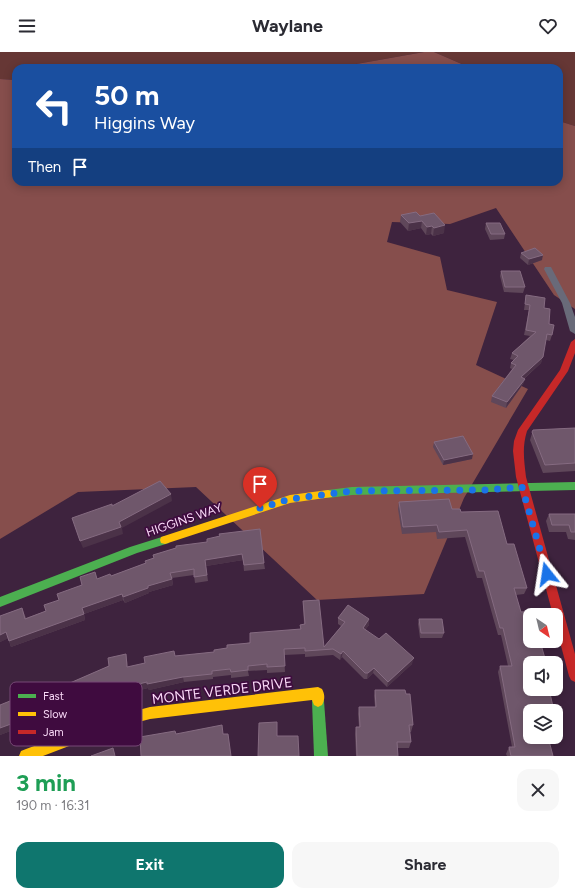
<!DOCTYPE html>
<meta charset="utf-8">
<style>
body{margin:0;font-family:Figtree,sans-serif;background:#f7f7f7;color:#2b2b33;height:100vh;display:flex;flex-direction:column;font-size:15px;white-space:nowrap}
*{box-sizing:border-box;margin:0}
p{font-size:13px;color:#7c7c81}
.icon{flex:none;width:22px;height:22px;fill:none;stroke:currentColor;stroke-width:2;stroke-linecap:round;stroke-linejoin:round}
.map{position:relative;height:704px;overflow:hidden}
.drawer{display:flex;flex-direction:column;background:#fff;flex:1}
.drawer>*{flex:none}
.top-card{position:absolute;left:12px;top:12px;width:551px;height:122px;border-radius:12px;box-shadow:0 2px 10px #0003;background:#1a4fa0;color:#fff;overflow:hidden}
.needle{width:26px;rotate:145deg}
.controls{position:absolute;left:523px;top:556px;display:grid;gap:8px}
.controls a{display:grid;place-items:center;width:40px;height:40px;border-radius:8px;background:#fff;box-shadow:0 2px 10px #0003;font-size:20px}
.pin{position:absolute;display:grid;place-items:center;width:34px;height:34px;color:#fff;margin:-41px -17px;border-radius:50% 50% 50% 0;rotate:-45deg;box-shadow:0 0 4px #0007}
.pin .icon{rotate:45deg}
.me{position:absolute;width:44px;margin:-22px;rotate:345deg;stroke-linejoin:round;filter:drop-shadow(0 0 3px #0008)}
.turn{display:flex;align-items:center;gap:14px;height:84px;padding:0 16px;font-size:18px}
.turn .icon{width:52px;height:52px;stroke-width:2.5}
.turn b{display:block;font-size:28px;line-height:34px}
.then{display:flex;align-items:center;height:38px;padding:0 16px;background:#0003;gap:8px;font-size:15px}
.round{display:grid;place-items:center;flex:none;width:42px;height:42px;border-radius:12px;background:#f7f7f7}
.head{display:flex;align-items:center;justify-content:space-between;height:68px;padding:0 16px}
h1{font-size:24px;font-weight:700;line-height:30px;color:#1e9e55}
.action{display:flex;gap:8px;margin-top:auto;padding:8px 16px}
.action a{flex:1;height:46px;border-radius:12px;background:#0f766e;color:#fff;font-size:16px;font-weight:700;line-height:46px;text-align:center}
.action a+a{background:#f7f7f7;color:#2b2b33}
header{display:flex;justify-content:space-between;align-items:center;height:52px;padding:0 16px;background:#fff;font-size:18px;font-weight:700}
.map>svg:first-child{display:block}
.green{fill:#663735}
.forest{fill:#864e4c}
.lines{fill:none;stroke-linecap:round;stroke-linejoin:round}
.street{fill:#696a79;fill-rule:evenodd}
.fast{fill:#4caf50;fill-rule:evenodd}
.slow{fill:#ffc107;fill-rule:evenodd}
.jam{fill:#c62828;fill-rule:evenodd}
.wall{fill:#5f475a}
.shaded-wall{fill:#4b3248}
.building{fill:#6f576b;stroke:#856b81}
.route{stroke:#1a73e8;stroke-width:7;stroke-dasharray:0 12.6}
.labels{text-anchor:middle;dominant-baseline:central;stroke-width:3.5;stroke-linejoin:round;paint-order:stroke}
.street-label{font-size:12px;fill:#fadaf8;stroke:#3f0b3f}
.near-street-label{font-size:14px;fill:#fadaf8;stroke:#3f0b3f}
.key{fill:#3f0b3f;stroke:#774976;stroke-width:1}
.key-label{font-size:11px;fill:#fadaf8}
</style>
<header><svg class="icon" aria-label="menu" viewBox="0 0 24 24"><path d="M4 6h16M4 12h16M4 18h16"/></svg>Waylane<svg class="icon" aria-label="heart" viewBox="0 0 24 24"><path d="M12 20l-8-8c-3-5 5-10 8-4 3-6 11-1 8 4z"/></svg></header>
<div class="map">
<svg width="575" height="704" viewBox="0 0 575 704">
<rect width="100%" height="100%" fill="#3e233e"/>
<g class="green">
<path d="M0,0H424L334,16H16V28L0,27Z"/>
<path d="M434,0H575V74L559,69V16H467L464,13Z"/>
</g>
<g class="forest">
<path d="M424,0H434L464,13L467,16H334Z"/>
<path d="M0,27L16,28V130H559V69L575,74V257L554,243L496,156L450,172L392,170L387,190L440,205L447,238L497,250L476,313L528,337L464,446L424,542L317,548L196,435L78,440L0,487Z"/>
</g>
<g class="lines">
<path class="street" d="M545,215H551L570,251L575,265V282L570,279L562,251L544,217Z"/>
<g class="fast">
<path d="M575,430V438L352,443L328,446L324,445L323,442L324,439L328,438L352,435Z"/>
<path d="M165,484L169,485L170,488L169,491L137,501L0,555V545L130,495Z"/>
<path d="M318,643L322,645L324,649L328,704H314L312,649L314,645Z"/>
</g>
<g class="slow">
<path d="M328,438L332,439L333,442L332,445L290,451L165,492L161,491L160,488L161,485L290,443Z"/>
<path d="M318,635L322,637C325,642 325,648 322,653L318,655L314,653L312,648L150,667L116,676L43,704H19L21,699L26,697L116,664L150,655Z"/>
</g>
<path class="jam" d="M575,287V301L568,319L527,379C522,395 524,408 526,425L575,602V630L571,628L569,624L556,575V563H553L516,425L513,399L514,389L518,378L560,318L571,290Z"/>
</g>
<g class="wall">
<path d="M401,163L420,164L444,181L433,184L431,182L426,183L421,176L408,179L400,170Z"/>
<path d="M486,171L505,182L504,187L490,188L485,177Z"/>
<path d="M521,201L542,208L528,213L520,206Z"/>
<path d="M501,219L525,235L523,241L504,240L500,224Z"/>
<path d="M526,243L544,256L552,283L550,289L546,288L541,311L524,327H525L523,332L506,356L491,350L492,344L512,317L510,316L511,311L514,308L510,307L512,301L530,284L524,283L529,258H524Z"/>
<path d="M575,376V419L543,421L530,388L533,378Z"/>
<path d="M434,390L472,407L443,413L433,395Z"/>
<path d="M399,450L452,457L461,460L507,492L527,536L524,542L516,543L530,637H550H549L530,659L553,704H507L506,702L509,695H512L498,620L500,614H508L501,583H498L482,526H477L465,485L437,487L436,480L402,482L398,457Z"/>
<path d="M549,462H575V488L568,487L566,480H549L546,469Z"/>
<path d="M176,496L264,511L265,517L244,519L243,508L206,514L208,529L195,531L194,523L172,526L173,533L149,540V541L125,551L123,548L84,562L85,568L11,595L8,586L0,590V564L22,556L26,566L46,559L59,548L82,533L97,527L111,524L146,511L154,506L153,503Z"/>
<path d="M303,549L324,595L341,574L338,572V566L369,573L365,578L412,612L387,635L373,621L367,627H364L342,605L340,608L333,603L305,605V602L284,603L285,620L267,621V618L248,619L249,624L231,626V623L213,625V627L184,630L149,638L148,636L116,644L90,655L88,650L70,658L71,661L53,668L51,664L32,671L33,674L15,680L13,678L0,683V653L25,643L26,645L63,632L64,634L109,614L126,602L127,608L128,615L175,604L214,600L227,596L300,577V573L304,572L303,555Z"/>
<path d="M419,567L444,581L442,586H420L418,572Z"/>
<path d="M375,638L406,642L413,673L411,680H410L411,690L409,696H397L398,704H356L355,682L356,675H359L358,662L359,655H375L374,644Z"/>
</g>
<g class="shaded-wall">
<path d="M422,169L421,176L408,179L409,171Z"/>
<path d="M445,173L444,181L433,184L434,176Z"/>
<path d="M432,174L431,182L426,183L427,175Z"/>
<path d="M543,203L542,208L528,213L529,207Z"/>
<path d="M543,305L541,311L519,331L521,325Z"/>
<path d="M525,327L523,332L506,356L507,350Z"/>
<path d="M473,402L472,407L443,413L444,408Z"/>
<path d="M171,442L172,449L122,476L123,482L83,496L80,489Z"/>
<path d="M242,502L243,508L206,514L205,508Z"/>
<path d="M172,527L173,533L149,540V541L125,551L123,545L148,534Z"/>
<path d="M122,542L123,548L84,562L85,568L11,595L9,589L82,556Z"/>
<path d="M369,567V573L362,582L363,576Z"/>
<path d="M6,580L9,586L0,590V583Z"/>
<path d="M343,599L342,605L340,608L341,602Z"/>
<path d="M126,602L127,608L129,621L127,615Z"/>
<path d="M414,606L412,612L387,635L388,630Z"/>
<path d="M374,616L373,621L367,627L368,621Z"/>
<path d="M183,625L184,630L149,638L148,636L116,644L90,655L88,650L70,658L71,661L53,668L51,664L32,671L33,674L15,680L13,678L0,683V676L49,658L68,653L87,644L147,630Z"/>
</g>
<g class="building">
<path d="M416,160L420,164L434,161L445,173L434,176L432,174L427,175L422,169L409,171L401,163Z"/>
<path d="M486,171H500L505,182H491Z"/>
<path d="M535,196L543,203L529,207L521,201Z"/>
<path d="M501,219H520L525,235H505Z"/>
<path d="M526,243L545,246L544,256L550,257L549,272L554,273L552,283L547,282L543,305L521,325L525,327L507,350L492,344L516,313L511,311L518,304L512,301L536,280L526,278L530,253L525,252Z"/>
<path d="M575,376V411L545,413L532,380L533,378Z"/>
<path d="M463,384L473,402L444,408L434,390Z"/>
<path d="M160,429L171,442L119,470L121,475L80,489L72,466L112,452V454Z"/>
<path d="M449,447L452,457H460L461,460L498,459L507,492H514L527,536H514L521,560L532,559L533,563H530V589H540L546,610H549V611H530V637H549L554,659H530V685H548L553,704H511L509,695H515L500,614H512L503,576H500L484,519H479L467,478L439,480L437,473L403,475L399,450Z"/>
<path d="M549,462H575V480H571L569,473H552Z"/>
<path d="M260,477L264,511L244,513L242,502L205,508L207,523L194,525V517L170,521L172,527L148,534V536L123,545L122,542L82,556L84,562L9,589L6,580L0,583V564L22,556L25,567L46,559L44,553L59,548L57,542L82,533L80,525L95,520L97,527L110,522L111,524L146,511L145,509L154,506L153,503L176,496V494L207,490V487L220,484L219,482Z"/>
<path d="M319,548L324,595L345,570L338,566L348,553L369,567L363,576L379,587L386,581L414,606L388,630L374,616L368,621H365L343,599L341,602L333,597L305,599V596L284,597L285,614L267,615V612L248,614V618L231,620L230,617L212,619V622L183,625L147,632V630L114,638L88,649L87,644L68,653V656L50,662L49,658L30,665V668L12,675L11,672L0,676V653L25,643L26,646L63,632V634L109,614L108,606L126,602L127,615L145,611L144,605L174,599L175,604L214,600V598L227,596V593L250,591V581L301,577L300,573L305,572L303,549Z"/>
<path d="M419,567H442L444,581H421Z"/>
<path d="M375,638H405L406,642H410L413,673H409L411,690H397L398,704H357L356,675H360L359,655H376Z"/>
<path d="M277,670V684H298L299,704H258L259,671Z"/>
<path d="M222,673L223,682H228L231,704H141L140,685L175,679L176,682Z"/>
<path d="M113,696L115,704H91Z"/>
</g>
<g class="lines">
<path class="route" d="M260,456L290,447L352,439L487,438L522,435L547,522"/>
</g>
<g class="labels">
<g class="street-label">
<text transform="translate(184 468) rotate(-19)">HIGGINS WAY</text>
</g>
<g class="near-street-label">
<text transform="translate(222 639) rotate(-7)">MONTE VERDE DRIVE</text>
</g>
</g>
<rect x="10" y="630" width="132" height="64" rx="6" class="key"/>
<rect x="18" y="642" width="18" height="4" fill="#4caf50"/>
<rect x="18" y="660" width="18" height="4" fill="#ffc107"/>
<rect x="18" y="678" width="18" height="4" fill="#c62828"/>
<g class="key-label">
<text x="43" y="648">Fast</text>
<text x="43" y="666">Slow</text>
<text x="43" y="684">Jam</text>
</g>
</svg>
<div class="controls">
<a><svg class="needle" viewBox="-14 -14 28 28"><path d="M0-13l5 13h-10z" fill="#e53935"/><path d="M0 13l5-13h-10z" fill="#7c7c81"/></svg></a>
<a><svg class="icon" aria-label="sound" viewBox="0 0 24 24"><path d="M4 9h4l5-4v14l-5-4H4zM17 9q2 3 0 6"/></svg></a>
<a><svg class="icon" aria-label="layers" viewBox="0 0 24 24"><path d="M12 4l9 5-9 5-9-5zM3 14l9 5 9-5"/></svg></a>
</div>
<div class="pin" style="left:260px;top:456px;background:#d93025"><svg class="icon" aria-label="arrive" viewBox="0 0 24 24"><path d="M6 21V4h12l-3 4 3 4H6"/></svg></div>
<svg class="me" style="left:547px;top:522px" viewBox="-20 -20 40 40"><path d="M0-17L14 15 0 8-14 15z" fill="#1a73e8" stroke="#fff" stroke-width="4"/></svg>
<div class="top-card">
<div class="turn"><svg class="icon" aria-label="left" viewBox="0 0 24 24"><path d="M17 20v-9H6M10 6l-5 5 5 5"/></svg><div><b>50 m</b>Higgins Way</div></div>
<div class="then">Then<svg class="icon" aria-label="arrive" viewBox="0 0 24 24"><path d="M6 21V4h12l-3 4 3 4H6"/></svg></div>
</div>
</div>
<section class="drawer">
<div class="head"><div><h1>3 min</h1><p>190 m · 16:31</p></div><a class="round"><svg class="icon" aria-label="close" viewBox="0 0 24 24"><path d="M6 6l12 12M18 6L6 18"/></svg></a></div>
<div class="action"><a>Exit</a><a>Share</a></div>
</section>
